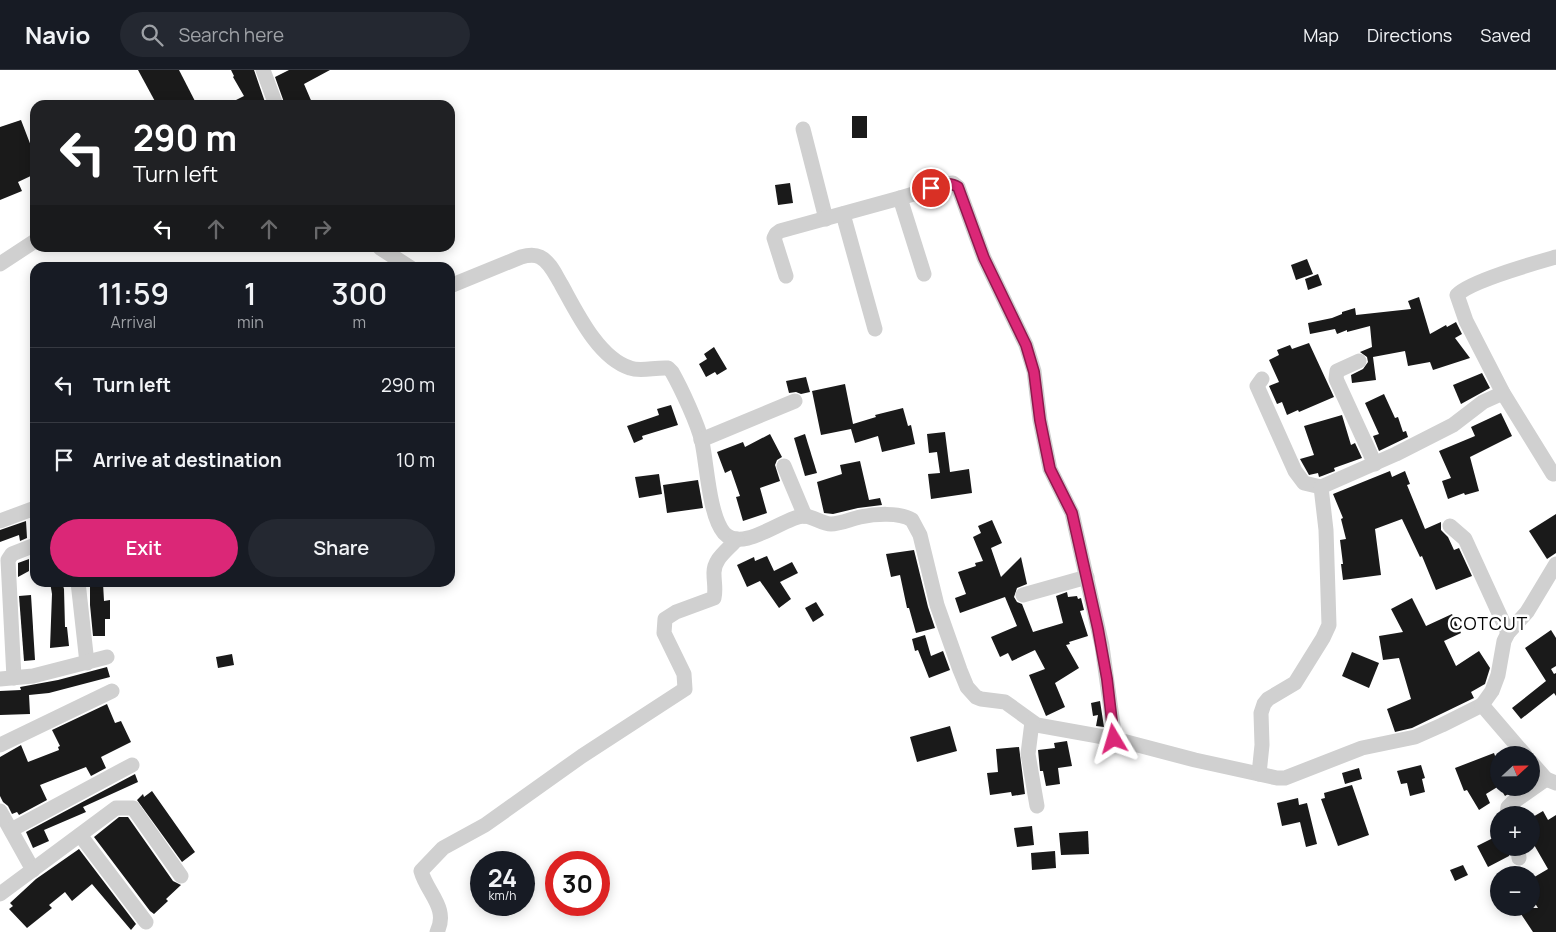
<!DOCTYPE html>
<meta charset="utf-8">
<style>
body{margin:0;font-family:Manrope,sans-serif;background:#242831;color:#f1f3f6;height:100vh;display:flex;flex-direction:column;font-size:19px;white-space:nowrap}
*{box-sizing:border-box;margin:0}
p{font-size:16px;color:#9ea1a6}
.icon{flex:none;width:28px;height:28px;fill:none;stroke:currentColor;stroke-width:2;stroke-linecap:round;stroke-linejoin:round}
.map{position:relative;flex:1;overflow:hidden}
.panel{position:absolute;left:30px;top:192px;width:425px;height:325px;display:flex;flex-direction:column;background:#171b24;border-radius:15px;box-shadow:0 2px 12px #0003}
.panel>*{flex:none}
.top-card{position:absolute;left:30px;top:30px;width:425px;height:152px;border-radius:15px;box-shadow:0 2px 12px #0003;background:#202124;color:#fff;overflow:hidden}
.needle{width:32px;rotate:68deg}
.controls{position:absolute;left:1490px;top:676px;display:grid;gap:10px}
.controls a{display:grid;place-items:center;width:50px;height:50px;border-radius:50%;background:#171b24;box-shadow:0 2px 12px #0003;font-size:25px}
.speed{position:absolute;left:470px;top:781px;display:flex;gap:10px;font-size:25px;font-weight:700;text-align:center}
.speed>*{display:grid;place-content:center;width:65px;height:65px;border-radius:50%;background:#171b24;box-shadow:0 2px 12px #0003;line-height:1}
.speed small{font-size:12px;font-weight:400}
.speed .limit{border:8px solid #d22;background:#fff;color:#111}
.pin{position:absolute;display:grid;place-items:center;width:42px;height:42px;color:#fff;margin:-21px;border:2px solid #fff;border-radius:50%;box-shadow:0 1px 5px #0007}
.me{position:absolute;width:55px;margin:-28px;rotate:353deg;stroke-linejoin:round;filter:drop-shadow(0 0 4px #0008)}
.turn{display:flex;align-items:center;gap:18px;height:105px;padding:0 20px;font-size:22px}
.turn .icon{width:65px;height:65px;stroke-width:2.5}
.turn b{display:block;font-size:35px;line-height:42px}
.lanes{display:flex;align-items:center;height:48px;padding:0 20px;background:#0003;justify-content:center;gap:25px;direction:ltr}
.lanes .off{opacity:.35}
.eta{display:flex;justify-content:space-evenly;align-items:center;height:85px;text-align:center}
.eta b{font-size:30px;font-weight:600;line-height:35px}
.primary-button{display:flex;gap:10px;margin-top:auto;padding:10px 20px}
.primary-button a{flex:1;height:58px;border-radius:30px;background:#db2777;color:#fff;font-size:20px;font-weight:600;line-height:58px;text-align:center}
.primary-button a+a{background:#242831;color:#f1f3f6}
ul{padding:0;list-style:none}
li{display:flex;align-items:center;gap:15px;height:75px;padding:0 20px;border-top:1px solid #363941}
li div{flex:1}
li b{display:block;font-size:19px}
li em{font-style:normal}
header{display:flex;align-items:center;gap:30px;box-sizing:border-box;height:70px;padding:0 25px;background:#171b24;border-bottom:1px solid #363941}
header strong{font-size:24px}
nav{display:flex;gap:28px;margin-inline-start:auto;font-size:18px}
.search{width:350px;height:45px;background:#242831;display:flex;align-items:center;gap:12px;box-sizing:border-box;padding:0 18px;border-radius:28px;color:#9ea1a6;font-size:19px}
.map>svg:first-child{display:block}
.building{fill:#1a1a1a}
.lines{fill:none;stroke-linecap:round;stroke-linejoin:round}
.minor{stroke:#d0d0d0;stroke-width:15}
.route-casing{stroke:#8e194d;stroke-width:12}
.route{stroke:#db2777;stroke-width:9}
.labels{text-anchor:middle;dominant-baseline:central;stroke-width:5;stroke-linejoin:round;paint-order:stroke}
.quarter-label{font-size:18px;letter-spacing:1px;fill:#000;stroke:#fff}
</style>
<header>
<strong>Navio</strong>
<div class="search"><svg class="icon" aria-label="search" viewBox="0 0 24 24"><circle cx="10" cy="10" r="6"/><path d="M15 15l6 6"/></svg>Search here</div>
<nav><a>Map</a><a>Directions</a><a>Saved</a></nav>
</header>
<div class="map">
<svg width="1556" height="862" viewBox="0 0 1556 862">
<rect width="100%" height="100%" fill="#fff"/>
<g class="building">
<path d="M138,0H179L197,35H157Z"/>
<path d="M231,0H254L266,35H226L244,26L233,7L234,6Z"/>
<path d="M289,0H330L304,14L313,35H285L275,7Z"/>
<rect x="852" y="46" width="15" height="22"/>
<path d="M21,50L31,76L35,74V104L18,112L22,121L0,130V57Z"/>
<path d="M790,113L793,133L778,135L775,115Z"/>
<path d="M1307,189L1313,204L1296,210L1291,195Z"/>
<path d="M1318,204L1322,215L1308,220L1305,209Z"/>
<path d="M1419,227L1430,264L1446,255L1447,257L1456,252L1462,264L1455,268L1470,288L1433,300L1430,292L1408,296L1405,281L1373,287L1376,310L1352,313L1351,305L1363,299L1368,292L1367,287L1360,282L1372,277L1370,256L1347,262V260L1337,264L1335,259L1310,264L1308,253L1332,248L1342,244V242L1355,238L1356,245L1411,239L1408,231Z"/>
<path d="M1309,273L1334,327L1299,342L1298,340L1287,345L1282,332L1277,334L1269,316L1279,312L1269,290L1279,285L1277,280L1290,275L1292,279Z"/>
<path d="M714,277L727,299L717,305L715,302L706,307L699,294L707,289L704,284Z"/>
<path d="M1482,303L1490,318L1461,334L1453,315Z"/>
<path d="M806,307L810,322L801,324L796,322L789,323L786,311Z"/>
<path d="M845,314L853,354L876,347L875,345L903,338L908,356L911,355L915,374L882,382L878,366L855,373L851,359L821,365L812,321Z"/>
<path d="M1384,324L1395,348L1398,347L1403,362L1406,361L1408,367L1379,381L1373,366L1379,364L1365,333Z"/>
<path d="M671,335L678,355L642,366L643,369L634,373L627,356L659,345L657,339Z"/>
<path d="M1501,343L1512,366L1470,387L1479,421L1465,425L1464,423L1448,429L1442,411L1451,408L1439,381L1475,366L1471,357Z"/>
<path d="M1342,345L1351,375L1355,373L1362,388L1334,398L1335,401L1322,406L1319,407L1318,403L1309,405L1300,389L1314,385L1304,356Z"/>
<path d="M945,362L950,402L969,399L972,423L931,429L928,404L940,403L937,382L929,383L927,364Z"/>
<path d="M770,364L782,387L777,390L775,395L780,411L760,418L767,443L743,451L736,427L740,426L731,400L725,403L717,382L743,372L745,377Z"/>
<path d="M805,364L817,403L805,406L794,368Z"/>
<path d="M860,391L869,430L880,428L882,435L858,438L833,444L824,443L817,412L842,404L840,395Z"/>
<path d="M1390,401L1392,407L1405,401L1410,414L1407,415L1425,459L1441,452V460L1448,467L1454,480L1459,478L1472,506L1436,520L1422,486L1420,487L1402,449L1375,459L1381,505L1343,510L1341,494H1343L1340,470L1346,469L1341,449L1343,448L1333,424Z"/>
<path d="M659,404L662,424L639,428L635,407Z"/>
<path d="M698,410L703,438L667,443L663,415Z"/>
<path d="M1556,444V483L1547,489L1529,461Z"/>
<path d="M992,450L1002,473L991,478L1001,507L1021,487L1027,514L1017,518L1014,527L1017,532L1022,534L1033,562L1063,553L1056,526L1067,522L1068,527L1077,526L1078,529L1081,528L1084,540L1080,541L1088,566L1069,572L1070,574L1066,575L1079,598L1055,613L1065,637L1046,646L1029,605L1045,599L1035,580L1012,591L1008,583L1000,587L991,567L1017,556L1005,527L960,543L955,528L966,524L958,502L976,496L975,493L983,491L973,467L981,463L978,456Z"/>
<path d="M26,451L27,468L20,471L19,465L0,472V460Z"/>
<path d="M914,480L928,537L935,558L916,563L909,538H907L900,505L891,507L886,484Z"/>
<path d="M767,486L774,501L792,492L798,503L780,512L791,529L779,538L760,511L747,517L737,495L754,487L755,491Z"/>
<path d="M29,489V501L18,507V493Z"/>
<path d="M50,512H62L64,519L65,557H67L69,576L50,578L52,524Z"/>
<path d="M90,513H103L104,531L110,530V549H105V566H93L90,535Z"/>
<path d="M31,525L35,590L24,591L19,526Z"/>
<path d="M1412,528L1426,556L1452,544L1461,563L1444,571L1456,596L1479,581L1490,598L1485,614L1471,622L1474,628L1412,658L1395,662L1387,639L1411,629L1399,588L1383,590L1379,566L1403,562L1391,539Z"/>
<path d="M816,532L824,545L813,552L805,538Z"/>
<path d="M1551,560L1556,568V596L1551,599L1554,604L1556,603V626L1554,623L1521,649L1512,638L1546,611L1525,578Z"/>
<path d="M925,565L931,586L943,581L950,600L929,608L918,580L915,581L912,569Z"/>
<path d="M1352,582L1379,593L1369,618L1342,606Z"/>
<path d="M232,584L234,595L218,598L216,587Z"/>
<path d="M107,597L110,607L49,623L29,625L30,644L0,645V621L21,620L20,617L58,610Z"/>
<path d="M1100,631L1104,657L1096,656L1098,645L1093,646L1091,633Z"/>
<path d="M107,634L115,653L121,651L131,672L101,687L106,698L91,706L86,697L40,715L47,730L19,745L17,742L12,744L8,736L3,732L0,726V687L21,675L28,692L59,680L58,677L60,676L52,660Z"/>
<path d="M950,656L957,681L917,692L910,667Z"/>
<path d="M1067,671L1072,696L1058,698L1060,714L1046,716L1043,701H1040L1038,680L1055,678L1054,673Z"/>
<path d="M1019,677L1025,724L1012,726L1011,722L990,725L987,703L998,702L996,679Z"/>
<path d="M1494,683L1499,697V716L1486,724L1490,733L1479,740L1467,720L1464,721L1455,698Z"/>
<path d="M1421,695L1425,708L1422,709L1425,722L1410,726L1407,713L1401,714L1397,701Z"/>
<path d="M1359,698L1362,709L1345,714L1342,703Z"/>
<path d="M135,704L138,712L83,737L86,742L44,760L49,771L33,778L26,762Z"/>
<path d="M1352,715L1369,765L1338,776L1321,729L1325,728L1324,723Z"/>
<path d="M1500,718H1518L1505,726Z"/>
<path d="M152,721L195,782L182,792L137,730L143,724L144,727Z"/>
<path d="M1298,728L1299,735L1307,733L1317,774L1306,777L1300,752L1282,756L1277,733Z"/>
<path d="M1543,741L1548,750L1556,745V862H1533L1517,838H1538L1531,827V809L1548,799L1533,773L1537,771L1531,761V748Z"/>
<path d="M119,747H128L173,811L181,815L166,829L168,831L154,844L150,841L94,767Z"/>
<path d="M1032,756L1034,775L1017,777L1014,758Z"/>
<path d="M1088,761L1089,784L1061,785L1059,763Z"/>
<path d="M1499,765V778H1509V786L1488,797L1477,776Z"/>
<path d="M79,779L136,854L131,860L92,814L72,831L65,822L49,835L52,838L27,858L9,839L13,836L10,833L36,809Z"/>
<path d="M1055,781L1056,798L1032,800L1031,783Z"/>
<path d="M1463,795L1468,805L1455,811L1450,800Z"/>
</g>
<g class="lines">
<g class="minor">
<path d="M263,0L276,35"/>
<path d="M803,59L826,149"/>
<path d="M900,128L924,204"/>
<path d="M843,144L875,259"/>
<path d="M380,178L411,198"/>
<path d="M0,194L35,171"/>
<path d="M786,206L774,168L776,164L780,161L900,128L947,114L953,113L958,117L984,188L1026,275L1034,301L1040,350L1050,399L1072,443L1102,576L1115,669"/>
<path d="M450,216L521,187C528,185 534,184 540,187C550,192 555,204 561,214C576,241 598,288 630,298C641,302 655,297 668,298L672,302C681,318 698,354 702,372C707,395 709,445 724,463C743,484 786,445 805,446C814,447 822,454 831,454C840,454 851,449 860,447C875,444 899,442 912,450L920,465L937,535L960,600L967,617L976,627L981,629L1005,632L1037,655L1115,669L1195,690L1277,708H1285L1362,678L1415,667L1442,655L1482,635L1525,685"/>
<path d="M1359,291L1337,301L1336,309L1375,394"/>
<path d="M1262,309L1257,316L1295,401L1304,413L1321,417"/>
<path d="M701,370L795,331"/>
<path d="M784,396L805,446"/>
<path d="M1553,404L1503,323L1466,251L1457,225C1470,211 1535,193 1556,187"/>
<path d="M0,451L35,438"/>
<path d="M1450,456L1465,469L1508,563"/>
<path d="M78,512L87,593"/>
<path d="M1023,525L1087,507"/>
<path d="M14,608L8,490L12,484L35,475"/>
<path d="M0,609L33,606L107,587"/>
<path d="M1482,635L1492,621L1498,605L1504,571L1508,563L1527,542L1556,494"/>
<path d="M1032,652L1028,684L1037,736"/>
<path d="M0,675L112,621"/>
<path d="M1531,692L1546,709L1556,713"/>
<path d="M1259,704L1262,675L1261,643L1264,634L1268,629L1295,613L1323,568L1329,555L1326,460L1321,417L1396,384L1453,355L1483,332L1503,323"/>
<path d="M0,741L33,800"/>
<path d="M1507,745L1508,737L1512,733L1546,709"/>
<path d="M11,760L132,695"/>
<path d="M80,765L146,852"/>
<path d="M1518,778L1519,788"/>
<path d="M0,824L116,738H133L181,806"/>
<path d="M437,862C449,838 427,823 421,801L443,778L485,755L582,686L685,619L684,604L664,563L665,549L676,542L714,528C716,520 714,512 714,504C713,489 728,480 737,469"/>
</g>
</g>
<g class="lines">
<defs>
<path id="route" d="M931,118C941,115 949,111 958,117L984,188L1026,275L1034,302L1040,350L1050,399L1072,443L1098,559L1107,609L1114,669"/>
</defs>
<use href="#route" class="route-casing"/>
<use href="#route" class="route"/>
</g>
<g class="labels">
<g class="quarter-label">
<text x="1489" y="553">COTCUT</text>
</g>
</g>
</svg>
<div class="controls">
<a><svg class="needle" viewBox="-14 -14 28 28"><path d="M0-13l5 13h-10z" fill="#e53935"/><path d="M0 13l5-13h-10z" fill="#9ea1a6"/></svg></a>
<a>+</a>
<a>−</a>
</div>
<div class="speed"><div>24<small>km/h</small></div><div class="limit">30</div></div>
<div class="pin" style="left:931px;top:118px;background:#d93025"><svg class="icon" aria-label="arrive" viewBox="0 0 24 24"><path d="M6 21V4h12l-3 4 3 4H6"/></svg></div>
<svg class="me" style="left:1114px;top:669px" viewBox="-20 -20 40 40"><path d="M0-17L14 15 0 8-14 15z" fill="#db2777" stroke="#fff" stroke-width="4"/></svg>
<div class="top-card">
<div class="turn"><svg class="icon" aria-label="left" viewBox="0 0 24 24"><path d="M17 20v-9H6M10 6l-5 5 5 5"/></svg><div><b>290 m</b>Turn left</div></div>
<div class="lanes"><svg class="icon" aria-label="left" viewBox="0 0 24 24"><path d="M17 20v-9H6M10 6l-5 5 5 5"/></svg><svg class="icon off" aria-label="ahead" viewBox="0 0 24 24"><path d="M12 20V5M6 11l6-6 6 6"/></svg><svg class="icon off" aria-label="ahead" viewBox="0 0 24 24"><path d="M12 20V5M6 11l6-6 6 6"/></svg><svg class="icon off" aria-label="right" viewBox="0 0 24 24"><path d="M7 20v-9h11M14 6l5 5-5 5"/></svg></div>
</div>
<section class="panel">
<div class="eta">
<div><b>11:59</b><p>Arrival</p></div>
<div><b>1</b><p>min</p></div>
<div><b>300</b><p>m</p></div>
</div>
<ul>
<li><svg class="icon" aria-label="left" viewBox="0 0 24 24"><path d="M17 20v-9H6M10 6l-5 5 5 5"/></svg><div><b>Turn left</b></div><em>290 m</em></li>
<li><svg class="icon" aria-label="arrive" viewBox="0 0 24 24"><path d="M6 21V4h12l-3 4 3 4H6"/></svg><div><b>Arrive at destination</b></div><em>10 m</em></li>
</ul>
<div class="primary-button"><a>Exit</a><a>Share</a></div>
</section>
</div>
